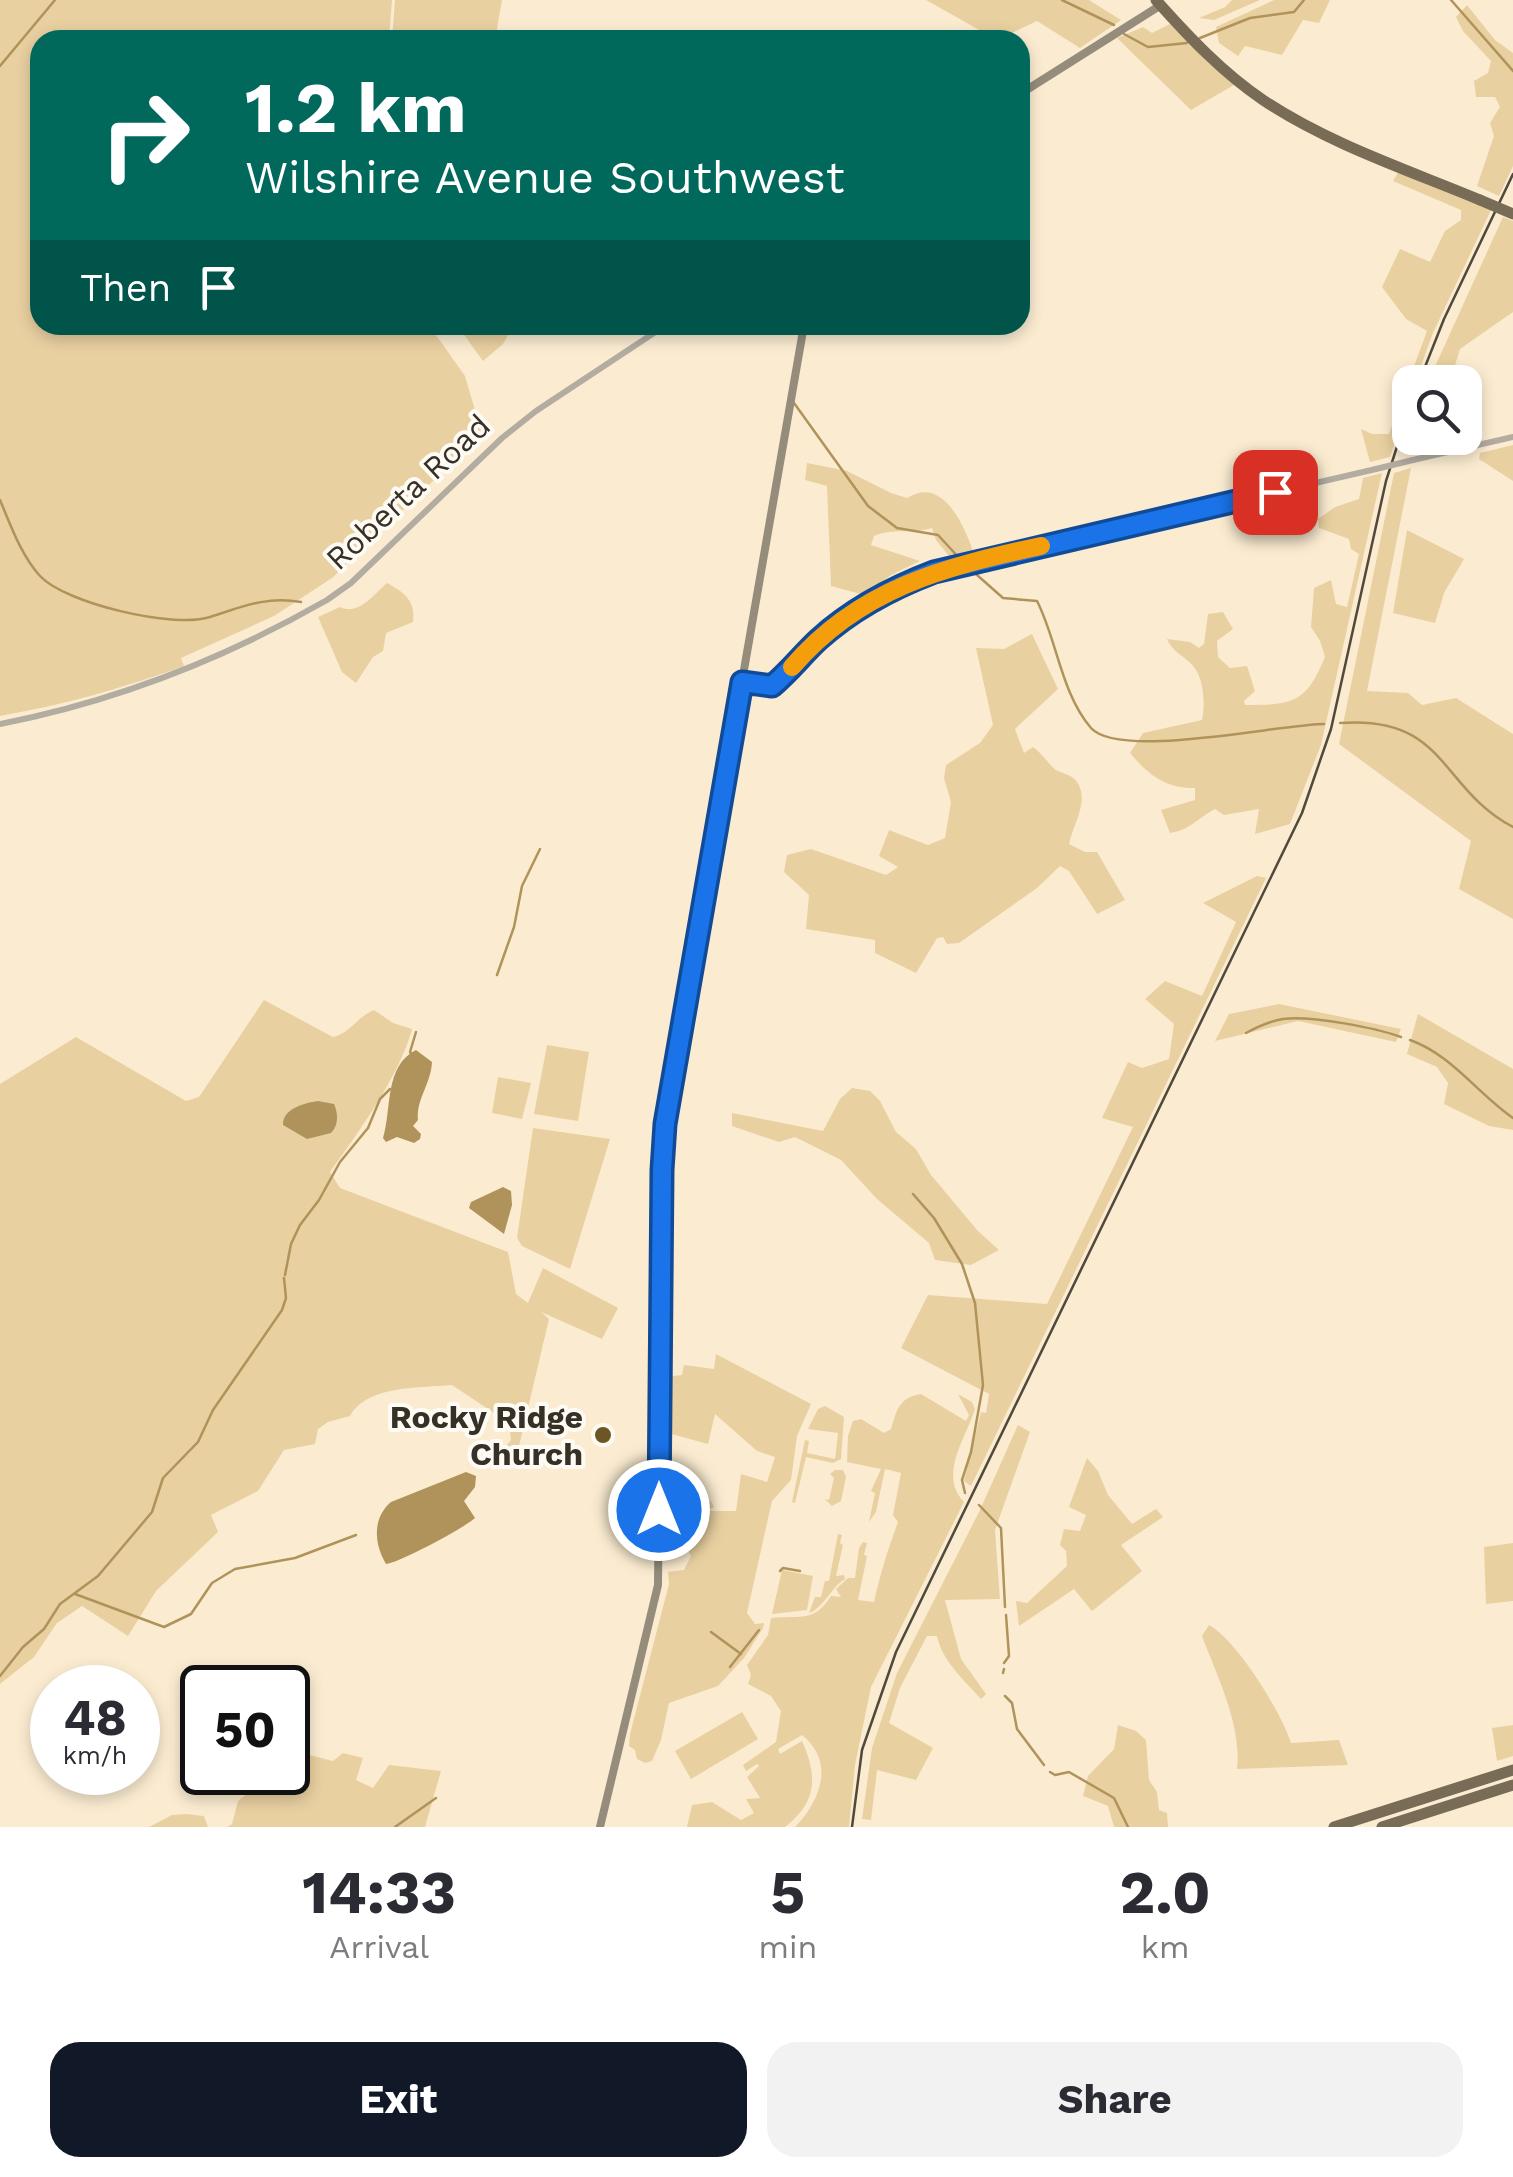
<!DOCTYPE html>
<style>
body{margin:0;font-family:"Work Sans",sans-serif;background:#f2f2f3;color:#2b2b33;height:100vh;display:flex;flex-direction:column;font-size:38px;white-space:nowrap}
*{box-sizing:border-box;margin:0}
p{font-size:32px;color:#7c7c81}
.icon{flex:none;width:55px;height:55px;fill:none;stroke:currentColor;stroke-width:2;stroke-linecap:round;stroke-linejoin:round}
.map{position:relative;height:1827px;overflow:hidden}
.side{display:flex;flex-direction:column;background:#fff;flex:1}
.side>*{flex:none}
.guide{position:absolute;left:30px;top:30px;width:1000px;height:305px;border-radius:30px;box-shadow:0 5px 15px #0003;background:#00695c;color:#fff;overflow:hidden}
.tools{position:absolute;left:1392px;top:365px;display:grid;gap:20px}
.tools a{display:grid;place-items:center;width:90px;height:90px;border-radius:20px;background:#fff;box-shadow:0 5px 15px #0003;font-size:50px}
.speed{position:absolute;left:30px;top:1665px;display:flex;gap:20px;font-size:50px;font-weight:700;text-align:center}
.speed>*{display:grid;place-content:center;width:130px;height:130px;border-radius:50%;background:#fff;box-shadow:0 5px 15px #0003;line-height:1}
.speed small{font-size:25px;font-weight:400}
.speed .limit{border:5px solid #111;border-radius:15px;background:#fff;color:#111}
.pin{position:absolute;display:grid;place-items:center;width:85px;height:85px;color:#fff;margin:-42px;border-radius:20px;box-shadow:0 5px 15px #0006}
.me{position:absolute;width:110px;margin:-55px;rotate:0deg;stroke-linejoin:round;filter:drop-shadow(0 0 8px #0008)}
.turn{display:flex;align-items:center;gap:35px;height:210px;padding:0 50px;font-size:45px}
.turn .icon{width:130px;height:130px;stroke-width:2.5}
.turn b{display:block;font-size:70px;line-height:85px}
.then{display:flex;align-items:center;height:95px;padding:0 50px;background:#0003;gap:20px;font-size:38px}
.eta{display:flex;justify-content:space-evenly;align-items:center;height:170px;text-align:center}
.eta b{font-size:60px;font-weight:700;line-height:70px}
.button{display:flex;gap:20px;margin-top:auto;padding:20px 50px}
.button a{flex:1;height:115px;border-radius:30px;background:#111827;color:#fff;font-size:40px;font-weight:700;line-height:115px;text-align:center}
.button a+a{background:#f2f2f3;color:#2b2b33}
.map>svg:first-child{display:block}
.green{fill:#e9d0a1}
.water{fill:#b0935a}
.lines{fill:none;stroke-linecap:round;stroke-linejoin:round}
.stream{stroke:#b0935a;stroke-width:2.5}
.tertiary{stroke:#b2aca1;stroke-width:6}
.secondary{stroke:#958c7c;stroke-width:8}
.trunk{stroke:#786c56;stroke-width:11}
.rail{stroke:#50493c;stroke-width:2.5}
.tertiary-bridge{stroke:#b2aca1;stroke-width:6}
.trunk-bridge{stroke:#786c56;stroke-width:11}
.route-casing{stroke:#114b97;stroke-width:25}
.route{stroke:#1a73e8;stroke-width:18}
.slow{stroke:#f59e0b;stroke-width:18}
.poi-dot{fill:#6d5525;stroke:#fefbf5;stroke-width:4}
.labels{text-anchor:middle;dominant-baseline:central;stroke-width:8;stroke-linejoin:round;paint-order:stroke}
.street-label{font-size:32px;fill:#363026;stroke:#fefbf5}
.poi-label{font-size:32px;font-weight:bold;fill:#363026;stroke:#fefbf5;text-anchor:end}
</style>
<div class="map">
<svg width="1513" height="1827" viewBox="0 0 1513 1827">
<rect width="100%" height="100%" fill="#fbecd1"/>
<g class="green">
<path d="M0,0H392L389,40H40V325H429L465,376L482,434L332,578L274,616L181,658L184,666C124,688 63,705 0,716Z"/>
<path d="M395,0H502L495,40H392Z"/>
<path d="M926,0H1089L1121,20L1080,48L1037,21L997,40Z"/>
<path d="M1232,0H1260L1214,20L1199,18L1225,7Z"/>
<path d="M1274,0H1330L1319,23L1303,20L1282,55L1245,46L1238,56L1219,43L1216,27Z"/>
<path d="M1467,5L1495,40L1513,53V166L1499,196L1477,186L1494,136L1490,123L1500,107L1495,97H1476L1474,81L1488,73L1491,61L1463,31L1456,17Z"/>
<path d="M1170,24L1234,85L1191,110L1117,38L1143,27L1152,33Z"/>
<path d="M1399,171L1491,210L1433,333L1415,382H1410V397L1390,457L1370,462L1361,429L1372,434H1389L1427,331L1406,319L1382,287L1400,249L1430,262L1445,231L1461,220V210L1393,181Z"/>
<path d="M1503,217L1513,221V312L1460,349L1450,382H1428Z"/>
<path d="M457,325H514L503,344L483,361Z"/>
<path d="M1513,445V481L1479,459L1480,453Z"/>
<path d="M807,463L847,471L891,493L907,498C945,474 966,531 975,556L953,561L936,540L932,528C913,534 892,528 874,536L871,545L920,561L891,575L864,595L831,586L827,486L805,480Z"/>
<path d="M1411,468L1367,691L1408,693L1422,705L1456,698L1513,734V919L1459,889L1471,841L1339,744L1394,473Z"/>
<path d="M1382,473L1321,745L1290,824L1255,834L1259,809L1224,815L1215,809C1198,818 1190,830 1170,833L1161,810L1195,800V788C1167,789 1148,775 1130,753L1143,733L1202,720C1205,706 1204,682 1196,670C1188,657 1173,654 1167,639L1190,642L1199,648L1204,644L1208,614L1223,612L1233,629L1217,641L1218,657L1230,668L1247,666L1255,691L1244,701L1245,705C1293,705 1306,703 1325,657L1320,641L1311,627L1314,588L1331,580L1336,604L1347,607L1359,554L1351,549L1349,539L1319,528L1318,519L1335,507L1359,499L1363,478Z"/>
<path d="M1407,530L1464,559L1444,593L1435,623L1393,613Z"/>
<path d="M387,583C404,592 416,601 413,622L386,633L383,651L373,657L356,683L342,672L318,617L340,607C359,616 374,594 387,583Z"/>
<path d="M1032,634L1058,689L1015,729L1024,753L1033,747C1042,753 1049,765 1056,770C1063,774 1071,774 1077,782C1090,801 1073,824 1069,844L1085,852H1097L1125,900L1097,914L1069,871L1060,866L1037,888L959,943L947,944L943,937L937,938L916,973L875,953V940L806,929L809,895L784,872L787,855L811,849L886,875L898,867L879,856L889,830L928,845L945,838L951,802L944,778L946,765L980,743L993,725L976,648L1004,649Z"/>
<path d="M1257,876L1266,878L971,1486L964,1481L981,1412L986,1413L989,1394L901,1348L928,1295L1047,1304L1133,1127L1102,1118L1128,1062L1142,1068L1169,1059L1174,1024L1145,999L1165,981L1202,996L1236,922L1203,903Z"/>
<path d="M264,1000L333,1037C349,1034 358,1016 374,1010L393,1023L412,1029C401,1073 357,1135 330,1172L340,1188L508,1252L516,1294L528,1303L543,1268L618,1308L602,1339L541,1312L549,1319L515,1463L496,1459L511,1440L509,1423L452,1385C422,1388 366,1385 350,1416L328,1422L318,1429L315,1444L284,1450L258,1491L211,1515L218,1532L156,1591L128,1636L82,1606L57,1623L34,1657L0,1684V1084L76,1037L186,1101L199,1097Z"/>
<path d="M1279,1004L1401,1029L1396,1042L1298,1021L1215,1041L1229,1014Z"/>
<path d="M1418,1014L1513,1069V1130L1489,1126L1444,1104L1448,1083L1437,1067L1407,1054Z"/>
<path d="M547,1045L589,1052L578,1121L534,1114Z"/>
<path d="M498,1077L531,1083L522,1119L492,1113Z"/>
<path d="M852,1088L870,1091L880,1101L896,1132L916,1149L931,1175L978,1231L999,1250L971,1265L935,1260L929,1243L877,1199L841,1160L795,1137L779,1142L732,1126V1113L823,1131L840,1099Z"/>
<path d="M533,1128L610,1139L570,1269L522,1246L517,1238Z"/>
<path d="M716,1354L811,1404L797,1436L791,1480L772,1501L747,1613L755,1624L764,1623L763,1628L744,1658L718,1686L669,1703L661,1740L652,1761L645,1763L637,1759L635,1750L629,1746L630,1734L669,1584L668,1572L684,1570L691,1556L684,1542L665,1545L664,1499L669,1494L678,1503L692,1508L711,1501L714,1507L707,1511H736L741,1474L767,1482L775,1457L757,1451L715,1414L708,1444L664,1432V1377L682,1375L684,1365L714,1369Z"/>
<path d="M921,1394L966,1421L969,1415L958,1394L972,1402L975,1409C966,1438 938,1475 964,1502L871,1687L855,1765L849,1827H795C820,1801 836,1763 802,1735L778,1749L780,1754L802,1741C818,1777 817,1802 785,1827H687L692,1805L712,1802L741,1820L754,1813L746,1799L760,1798L747,1777L759,1766L757,1764L746,1771L743,1765L776,1742L781,1711L771,1696L748,1684L751,1675L747,1665L768,1635L771,1618C801,1615 814,1623 831,1596L841,1597L836,1589L848,1578H855L859,1548L863,1542L867,1543L864,1555L867,1556L858,1600L874,1602C881,1570 888,1550 898,1522L893,1515L901,1473L885,1469L876,1512L869,1522L875,1493L871,1491L881,1469L847,1462L848,1436L853,1421L861,1419L884,1433L891,1429C897,1409 899,1398 921,1394Z"/>
<path d="M825,1406L844,1417L841,1459L833,1463L806,1457L795,1503L792,1502L805,1440L809,1441L807,1453L835,1459L838,1433L808,1429L818,1409Z"/>
<path d="M1018,1425L1030,1432L995,1530L1000,1599L945,1600L961,1659L986,1694L981,1699C964,1680 942,1661 937,1636H927L900,1688L889,1723L933,1748L916,1780L877,1770L871,1820L862,1819L872,1748L897,1673L979,1512Z"/>
<path d="M1087,1458L1098,1471L1108,1495L1132,1524L1156,1509L1163,1517L1121,1545L1142,1571L1092,1611L1074,1589L1019,1626L1016,1601L1027,1603L1067,1566L1066,1551L1060,1545L1064,1529L1080,1531L1086,1515L1069,1507Z"/>
<path d="M835,1470H843L846,1477L841,1501L832,1506L825,1499L829,1500L834,1478L830,1474Z"/>
<path d="M838,1534L842,1535L840,1543L843,1545L836,1576L844,1575L845,1579C831,1587 825,1607 809,1613L815,1597H821L825,1581H829Z"/>
<path d="M1513,1543V1601L1486,1604L1484,1547Z"/>
<path d="M782,1570L813,1576L807,1610L772,1614Z"/>
<path d="M1209,1625C1236,1639 1282,1713 1291,1743L1339,1740L1348,1765L1237,1769C1242,1726 1217,1676 1202,1636Z"/>
<path d="M742,1712L758,1739L691,1779L675,1751Z"/>
<path d="M1118,1725L1136,1731L1146,1740L1149,1780L1157,1792L1159,1810L1167,1813L1168,1827H1114L1108,1806L1083,1796L1088,1776L1114,1749Z"/>
<path d="M1513,1725V1756L1497,1761L1492,1728Z"/>
<path d="M293,1751L333,1761L343,1753L363,1758L356,1780L373,1788L389,1765L441,1771L425,1827H227L232,1824L238,1801L273,1773L288,1772V1759Z"/>
<path d="M186,1814L204,1816L208,1827H149L172,1815Z"/>
</g>
<g class="water">
<path d="M416,1050L432,1062C431,1084 416,1099 418,1120L413,1126L421,1134L420,1139L414,1143L397,1137L386,1142L383,1138C392,1109 384,1066 416,1050Z"/>
<path d="M318,1101L334,1104C338,1113 339,1125 331,1133L307,1139L283,1125C282,1109 304,1103 318,1101Z"/>
<path d="M503,1187L511,1191L512,1205L504,1234L469,1208L471,1202Z"/>
<path d="M466,1472L476,1476L475,1487L464,1501L475,1518C464,1528 399,1563 386,1564C374,1544 372,1518 391,1502Z"/>
</g>
<g class="lines">
<g class="stream">
<path d="M1062,0L1114,25"/>
<path d="M1451,0L1513,71"/>
<path d="M1124,34L1148,47L1187,43"/>
<path d="M1200,38L1250,18L1294,12L1304,0"/>
<path d="M0,66L55,0"/>
<path d="M794,403L868,506L897,528L938,535L961,560"/>
<path d="M0,500C11,526 21,555 40,576C65,603 173,629 210,617C242,607 265,596 301,602"/>
<path d="M968,567L1003,598L1037,601C1057,640 1061,693 1091,728C1120,760 1281,724 1324,724"/>
<path d="M1340,723C1447,715 1439,788 1513,827"/>
<path d="M497,975L514,927L522,886L540,849"/>
<path d="M1246,1033C1257,1027 1271,1021 1283,1019C1310,1015 1376,1028 1401,1037"/>
<path d="M1410,1040C1452,1055 1477,1093 1513,1118"/>
<path d="M412,1054L410,1052L416,1032"/>
<path d="M913,1194L934,1218L962,1264L975,1303L983,1385L971,1452L962,1480L965,1493"/>
<path d="M285,1275L291,1244L300,1225L319,1200L340,1162L368,1128L380,1099L390,1089"/>
<path d="M979,1505L1001,1528L1005,1607"/>
<path d="M780,1571L783,1568L800,1571"/>
<path d="M75,1594L164,1627L191,1614L212,1583L235,1569L295,1558L356,1535"/>
<path d="M711,1632L741,1654"/>
<path d="M1004,1663L1009,1656L1006,1615"/>
<path d="M730,1667L759,1630"/>
<path d="M1003,1673L1004,1669"/>
<path d="M0,1676L23,1647L44,1629L60,1604L98,1576L152,1512L163,1478L198,1442L213,1410L282,1310L286,1298L284,1278"/>
<path d="M1005,1696L1012,1703L1017,1729L1044,1765"/>
<path d="M1050,1772L1055,1775L1069,1772L1114,1798L1128,1827"/>
<path d="M395,1827L436,1798"/>
</g>
<g class="tertiary">
<path d="M1413,460L1513,437"/>
<path d="M742,682L772,685C789,672 802,655 818,640C852,609 892,588 934,571L1376,469"/>
<path d="M0,724C117,701 224,659 327,600L351,583L502,438L536,411L666,325"/>
</g>
<g class="secondary">
<path d="M1020,94L1161,5"/>
<path d="M600,1827L658,1585L662,1160L665,1124L804,325"/>
</g>
<g class="trunk">
<path d="M1156,0C1189,37 1222,72 1263,100C1329,144 1408,170 1480,200"/>
<path d="M1334,1827L1513,1770"/>
<path d="M1382,1827L1513,1785"/>
</g>
<g class="rail">
<path d="M1419,382L1444,319L1513,174"/>
<path d="M852,1827L862,1750L896,1652L1302,813L1331,729L1386,481L1410,406"/>
</g>
<path class="tertiary-bridge" d="M1376,469L1413,460"/>
<path class="trunk-bridge" d="M1480,200L1513,214"/>
</g>
<g class="lines">
<defs>
<path id="route" d="M659,1510L662,1170L665,1124L742,682L772,686C789,672 802,655 818,640C852,609 892,588 934,572L1275,492"/>
</defs>
<use href="#route" class="route-casing"/>
<use href="#route" class="route"/>
<path class="slow" d="M792,667C860,588 944,567 1041,546"/>
</g>
<circle class="poi-dot" cx="603" cy="1435" r="10"/>
<g class="labels">
<g class="street-label">
<text transform="translate(408 492) rotate(-43)">Roberta Road</text>
</g>
<g class="poi-label">
<text x="583" y="1417">Rocky Ridge<tspan x="583" dy="37">Church</tspan></text>
</g>
</g>
</svg>
<div class="tools">
<a><svg class="icon" aria-label="search" viewBox="0 0 24 24"><circle cx="10" cy="10" r="6"/><path d="M15 15l6 6"/></svg></a>
</div>
<div class="speed"><div>48<small>km/h</small></div><div class="limit">50</div></div>
<div class="pin" style="left:1275px;top:492px;background:#d93025"><svg class="icon" aria-label="arrive" viewBox="0 0 24 24"><path d="M6 21V4h12l-3 4 3 4H6"/></svg></div>
<svg class="me" style="left:659px;top:1510px" viewBox="-20 -20 40 40"><circle r="17" fill="#1a73e8" stroke="#fff" stroke-width="3"/><path d="M0-11L8 9 0 5-8 9z" fill="#fff"/></svg>
<div class="guide">
<div class="turn"><svg class="icon" aria-label="right" viewBox="0 0 24 24"><path d="M7 20v-9h11M14 6l5 5-5 5"/></svg><div><b>1.2 km</b>Wilshire Avenue Southwest</div></div>
<div class="then">Then<svg class="icon" aria-label="arrive" viewBox="0 0 24 24"><path d="M6 21V4h12l-3 4 3 4H6"/></svg></div>
</div>
</div>
<section class="side">
<div class="eta">
<div><b>14:33</b><p>Arrival</p></div>
<div><b>5</b><p>min</p></div>
<div><b>2.0</b><p>km</p></div>
</div>
<div class="button"><a>Exit</a><a>Share</a></div>
</section>
